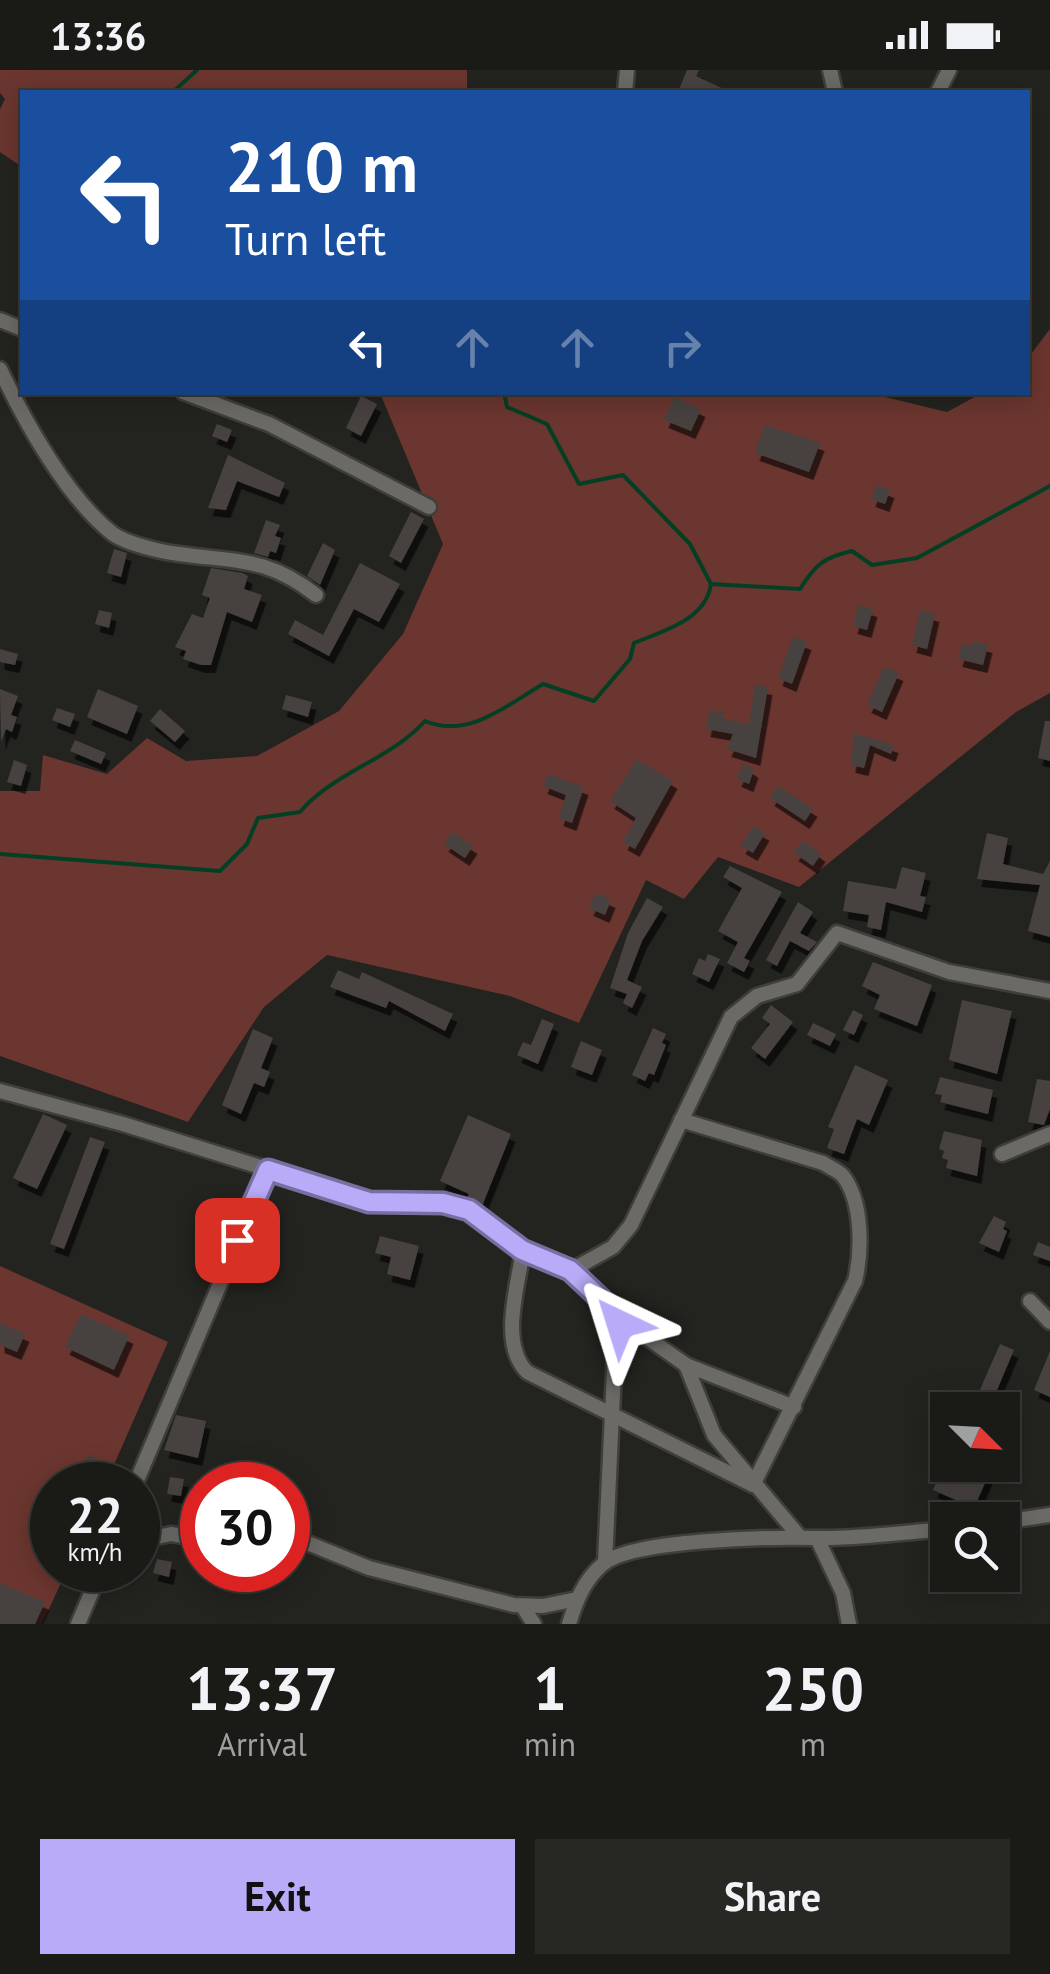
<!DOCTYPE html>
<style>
body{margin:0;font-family:"PT Sans",sans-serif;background:#272724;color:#f1f3f6;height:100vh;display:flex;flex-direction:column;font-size:38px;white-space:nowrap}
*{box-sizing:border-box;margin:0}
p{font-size:32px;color:#9fa1a1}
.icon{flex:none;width:55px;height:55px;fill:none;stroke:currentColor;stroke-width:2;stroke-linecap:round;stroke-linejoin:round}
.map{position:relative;height:1554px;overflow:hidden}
.details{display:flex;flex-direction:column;background:#1a1a17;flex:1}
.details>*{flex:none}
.hud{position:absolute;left:20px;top:20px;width:1010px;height:305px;border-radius:0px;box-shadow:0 5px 25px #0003,0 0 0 2px #383836;background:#1a4fa0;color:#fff;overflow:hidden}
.needle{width:65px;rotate:114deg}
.buttons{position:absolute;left:930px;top:1322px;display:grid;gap:20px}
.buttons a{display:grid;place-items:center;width:90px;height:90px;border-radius:0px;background:#1a1a17;box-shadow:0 5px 25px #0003,0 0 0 2px #383836;font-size:50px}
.speed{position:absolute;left:30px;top:1392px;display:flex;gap:20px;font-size:50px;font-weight:700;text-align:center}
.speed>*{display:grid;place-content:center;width:130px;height:130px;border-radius:50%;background:#1a1a17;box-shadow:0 5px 25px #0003,0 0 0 2px #383836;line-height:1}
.speed small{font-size:25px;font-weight:400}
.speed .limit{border:15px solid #d22;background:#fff;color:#111}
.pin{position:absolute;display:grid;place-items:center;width:85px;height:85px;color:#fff;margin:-42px;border-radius:20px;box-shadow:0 5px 15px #0006}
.me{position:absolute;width:110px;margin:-55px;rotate:319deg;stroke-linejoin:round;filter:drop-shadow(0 0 8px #0008)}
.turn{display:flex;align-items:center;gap:35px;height:210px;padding:0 40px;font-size:45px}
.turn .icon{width:130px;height:130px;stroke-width:2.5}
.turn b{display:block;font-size:70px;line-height:85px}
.lanes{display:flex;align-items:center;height:95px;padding:0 40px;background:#0003;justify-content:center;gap:50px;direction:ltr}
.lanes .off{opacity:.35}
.eta{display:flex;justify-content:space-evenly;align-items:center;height:170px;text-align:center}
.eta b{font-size:60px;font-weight:800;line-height:70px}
.cta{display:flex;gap:20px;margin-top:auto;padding:20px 40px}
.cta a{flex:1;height:115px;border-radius:0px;background:#b9abf7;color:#111;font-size:40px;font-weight:800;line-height:115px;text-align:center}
.cta a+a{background:#272724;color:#f1f3f6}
.status{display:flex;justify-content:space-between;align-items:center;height:70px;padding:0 50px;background:#1a1a17;direction:ltr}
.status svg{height:28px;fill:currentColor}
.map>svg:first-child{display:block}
.green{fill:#6b362f}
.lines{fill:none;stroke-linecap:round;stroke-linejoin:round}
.stream{stroke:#043f24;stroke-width:4}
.building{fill:#464340;filter:url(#shadow)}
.street-casing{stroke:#3f3e3b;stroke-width:19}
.street{stroke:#6b6a66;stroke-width:14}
.route-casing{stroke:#786fa1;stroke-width:25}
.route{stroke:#b9abf7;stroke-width:18}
</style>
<div class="status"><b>13:36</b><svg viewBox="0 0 49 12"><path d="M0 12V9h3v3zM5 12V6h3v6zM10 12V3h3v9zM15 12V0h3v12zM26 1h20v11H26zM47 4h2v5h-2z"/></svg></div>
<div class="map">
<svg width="1050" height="1554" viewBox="0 0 1050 1554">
<defs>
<filter id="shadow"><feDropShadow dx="4.5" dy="8" stdDeviation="0" flood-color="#0009"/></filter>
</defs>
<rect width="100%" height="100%" fill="#23231f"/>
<g class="green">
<path d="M0,0H467V22H22V97L0,82V39L5,29L0,23Z"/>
<path d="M1050,259V623L1016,642L799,817L718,787L684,829L646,810L579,953L510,926L327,885L264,937L188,1052L0,986V721H40L43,685L107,704L147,668L186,691L257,686L339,641L403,564L443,474L380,323L864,322L947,342L982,323L1028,322V288Z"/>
<path d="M0,1196L168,1272L105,1415H52V1500H67L42,1554H0Z"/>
</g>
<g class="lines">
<g class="stream">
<path d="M173,22L197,0"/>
<path d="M504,322L507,337L547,354L579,414L623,405L690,474L711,514L800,519C815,495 824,487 852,481L872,495L917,488L1050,416"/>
<path d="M0,784L220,801L247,774L258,748L300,742C334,702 390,690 425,651C468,669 506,636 543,614L594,631L630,589L634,573C663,561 706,550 711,514"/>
</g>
</g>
<g class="building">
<path d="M687,0H699L696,6L730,22H678Z"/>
<path d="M361,326L377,334L361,366L346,358Z"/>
<path d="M674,327L701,339L691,361L664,350Z"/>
<path d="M217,354L232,360L227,372L212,366Z"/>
<path d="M765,355L820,373L809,402L755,383Z"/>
<path d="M228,385L285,413L279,427L237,411L226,440L208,438Z"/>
<path d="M876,415L890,420L885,434L871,429Z"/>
<path d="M411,442L424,449L401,493L389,486Z"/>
<path d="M266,450L280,455L275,466L281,468L276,483L270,481L268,487L254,483Z"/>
<path d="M323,473L335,480L320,515L307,506Z"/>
<path d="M114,479L127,483L121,507L107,503Z"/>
<path d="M360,493L400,514L379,552L354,539L329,586L288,564L295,550L323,565Z"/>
<path d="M211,498L242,503L248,506L244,519L262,525L252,552L227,542L211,595H201L183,589L186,581L175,577L192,544L203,548L210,528L202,525Z"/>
<path d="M859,535L873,539L867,560L853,556Z"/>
<path d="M99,540L112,543L109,558L95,554Z"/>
<path d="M920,540L935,544L927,579L912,575Z"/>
<path d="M793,567L807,572L792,614L778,608Z"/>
<path d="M973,571L988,575L983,595L958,589L962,574L972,576Z"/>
<path d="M0,579L18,584L15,595L0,592Z"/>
<path d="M884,597L899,603L882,642L867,635Z"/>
<path d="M755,615L768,617L756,688L727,679L733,664L706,659L710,640L724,642L723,649L749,654Z"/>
<path d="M0,619L18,626L11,645L17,647L12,662L6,659L1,672Z"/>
<path d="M98,619L138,636L127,664L87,647Z"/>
<path d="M286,625L312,632L308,647L282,639Z"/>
<path d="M57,638L75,644L70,657L52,650Z"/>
<path d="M160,639L185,661L175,672L150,651Z"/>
<path d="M1045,651H1050V691L1038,688Z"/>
<path d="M854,663L894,675L891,684L870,675L864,698L851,695Z"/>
<path d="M75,670L106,683L101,694L70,681Z"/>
<path d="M637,689L673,711L635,779L623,772L636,748L610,731Z"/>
<path d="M14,690L27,695L21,716L7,712Z"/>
<path d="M744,693L754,700L749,714L737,709Z"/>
<path d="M548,704L584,717L572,753L559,748L566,725L543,716Z"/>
<path d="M778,716L813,739L805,751L770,728Z"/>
<path d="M753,756L765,763L753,783L741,776Z"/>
<path d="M452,762L473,776L465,788L444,774Z"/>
<path d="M987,763L1008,768L1003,794L1043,804L1050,791V867L1028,861L1040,815L977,809Z"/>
<path d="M803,771L821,784L813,796L794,783Z"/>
<path d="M730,796L782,822L744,888L750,891L744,902L727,893L738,872L718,861L742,818L723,807Z"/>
<path d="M902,797L926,803L920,826L926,827L922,842L886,832L881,860L867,857L869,845L843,841L848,811L896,819Z"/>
<path d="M596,823L611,830L605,845L589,838Z"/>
<path d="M647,828L663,837L642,871L627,910L642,917L632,938L623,933L627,924L610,918L628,863Z"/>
<path d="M798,832L813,842L800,863L817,872L809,881L790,871L777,896L766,890Z"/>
<path d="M708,884L720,889L709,912L692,904L699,888L705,891Z"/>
<path d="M873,892L932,915L917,956L874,939L880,925L862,916Z"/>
<path d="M338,900L359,909L362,902L453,944L445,961L389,931L386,938L330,917Z"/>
<path d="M962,930L1012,941L997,1004L949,990Z"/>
<path d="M771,935L793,952L765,989L751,978L770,954L762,948Z"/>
<path d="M853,940L863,945L854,965L843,960Z"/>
<path d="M542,949L554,954L538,994L517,985L523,972L531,975Z"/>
<path d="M813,953L836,964L830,976L807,965Z"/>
<path d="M653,958L666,964L662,973L666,975L654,1005L649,1003L645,1011L632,1005Z"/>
<path d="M253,959L273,968L261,998L270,1002L264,1017L254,1013L241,1044L222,1035Z"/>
<path d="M581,971L602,980L592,1005L571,997Z"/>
<path d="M855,995L888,1010L869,1055L857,1049L844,1084L827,1078L834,1059L828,1057Z"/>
<path d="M940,1007L993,1020L988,1044L940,1032L942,1025L935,1024Z"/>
<path d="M1037,1009L1050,1011V1039L1044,1055L1028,1052Z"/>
<path d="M43,1044L67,1055L37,1119L13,1108Z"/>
<path d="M468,1045L511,1064L482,1136L467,1128L469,1124L440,1111Z"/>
<path d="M944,1061L982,1070L977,1106L946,1098L948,1090L942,1088L944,1081L939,1079Z"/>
<path d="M90,1067L105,1072L64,1179L50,1174Z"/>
<path d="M994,1146L1006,1152L1003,1159L1007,1161L999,1182L979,1173Z"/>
<path d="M380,1166L419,1176L410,1210L387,1204L391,1187L375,1183Z"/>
<path d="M1038,1172L1050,1177V1191L1033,1185Z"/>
<path d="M81,1244L129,1266L114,1300L65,1277Z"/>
<path d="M0,1253L25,1264L17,1282L0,1275Z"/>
<path d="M1000,1274L1014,1280L994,1327L985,1340H971Z"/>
<path d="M1050,1281V1327L1034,1320Z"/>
<path d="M176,1345L206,1351L198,1388L164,1380Z"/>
<path d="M88,1385L103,1391L93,1415H75Z"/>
<path d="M944,1395H993L974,1438L933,1420Z"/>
<path d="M170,1407L184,1409L181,1426L167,1424Z"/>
<path d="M157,1489L172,1492L169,1507L153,1503Z"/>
<path d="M0,1513L45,1532L35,1554H0Z"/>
</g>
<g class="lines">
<defs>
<g id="street">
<path d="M830,0L835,22"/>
<path d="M625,22L627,0"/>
<path d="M938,22L949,0"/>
<path d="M0,250L22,259"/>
<path d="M0,299C25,352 67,428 113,464C127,474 162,482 179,484C237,492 267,487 316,525"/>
<path d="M183,322L269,354L429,437"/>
<path d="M0,1021L123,1054L369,1131L443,1133L469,1140L523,1180L570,1201L621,1249L686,1295L794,1337"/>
<path d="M681,1050L823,1093C829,1097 839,1101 843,1106C863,1132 862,1182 855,1211L753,1415"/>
<path d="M1002,1084L1050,1064"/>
<path d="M523,1180C518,1216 499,1273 527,1302L753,1415"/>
<path d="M570,1201L613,1177L631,1155L731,947L757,926L797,914L837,863L949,902L1050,921"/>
<path d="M1030,1231L1050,1252"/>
<path d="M686,1295L714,1365L799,1466"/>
<path d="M135,1415L268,1100"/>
<path d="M1002,1452L1050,1445"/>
<path d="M288,1465L369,1498L514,1535L543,1536L577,1529"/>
<path d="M817,1468L843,1523L849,1554"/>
<path d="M138,1471L171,1464L202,1469"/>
<path d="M605,1492L615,1280L621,1249"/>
<path d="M523,1537L534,1554"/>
<path d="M78,1554L101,1500"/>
<path d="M569,1554C576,1531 584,1510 603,1494C632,1469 775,1467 816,1468C859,1469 904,1462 948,1459"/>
</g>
</defs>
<use href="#street" class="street-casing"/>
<use href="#street" class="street"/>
</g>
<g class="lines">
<defs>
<path id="route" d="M237,1170L268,1100L369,1132L443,1133L469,1140L522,1180L570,1200L621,1248L620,1254"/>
</defs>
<use href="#route" class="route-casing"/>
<use href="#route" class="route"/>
</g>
</svg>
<div class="buttons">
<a><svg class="needle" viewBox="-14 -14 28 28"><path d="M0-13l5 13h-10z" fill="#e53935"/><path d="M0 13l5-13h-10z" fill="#9fa1a1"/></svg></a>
<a><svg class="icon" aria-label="search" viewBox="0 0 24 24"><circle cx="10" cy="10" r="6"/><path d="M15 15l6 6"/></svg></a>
</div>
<div class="speed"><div>22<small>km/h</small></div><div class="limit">30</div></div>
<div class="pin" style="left:237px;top:1170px;background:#d93025"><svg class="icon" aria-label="arrive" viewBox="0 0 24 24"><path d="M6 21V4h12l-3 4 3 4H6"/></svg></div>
<svg class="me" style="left:620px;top:1254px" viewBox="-20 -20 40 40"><path d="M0-17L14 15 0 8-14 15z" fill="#b9abf7" stroke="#fff" stroke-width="4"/></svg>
<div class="hud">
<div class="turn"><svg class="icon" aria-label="left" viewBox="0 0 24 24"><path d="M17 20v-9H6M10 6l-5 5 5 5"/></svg><div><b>210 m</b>Turn left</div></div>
<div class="lanes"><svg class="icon" aria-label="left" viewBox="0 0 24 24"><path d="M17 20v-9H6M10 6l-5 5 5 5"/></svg><svg class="icon off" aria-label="ahead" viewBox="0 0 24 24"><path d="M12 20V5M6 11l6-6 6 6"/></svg><svg class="icon off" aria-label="ahead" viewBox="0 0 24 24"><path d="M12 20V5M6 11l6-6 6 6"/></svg><svg class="icon off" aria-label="right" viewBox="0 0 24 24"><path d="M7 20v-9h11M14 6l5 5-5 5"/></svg></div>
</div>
</div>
<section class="details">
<div class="eta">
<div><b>13:37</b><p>Arrival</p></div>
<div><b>1</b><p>min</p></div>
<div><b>250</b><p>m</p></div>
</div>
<div class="cta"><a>Exit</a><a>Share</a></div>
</section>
